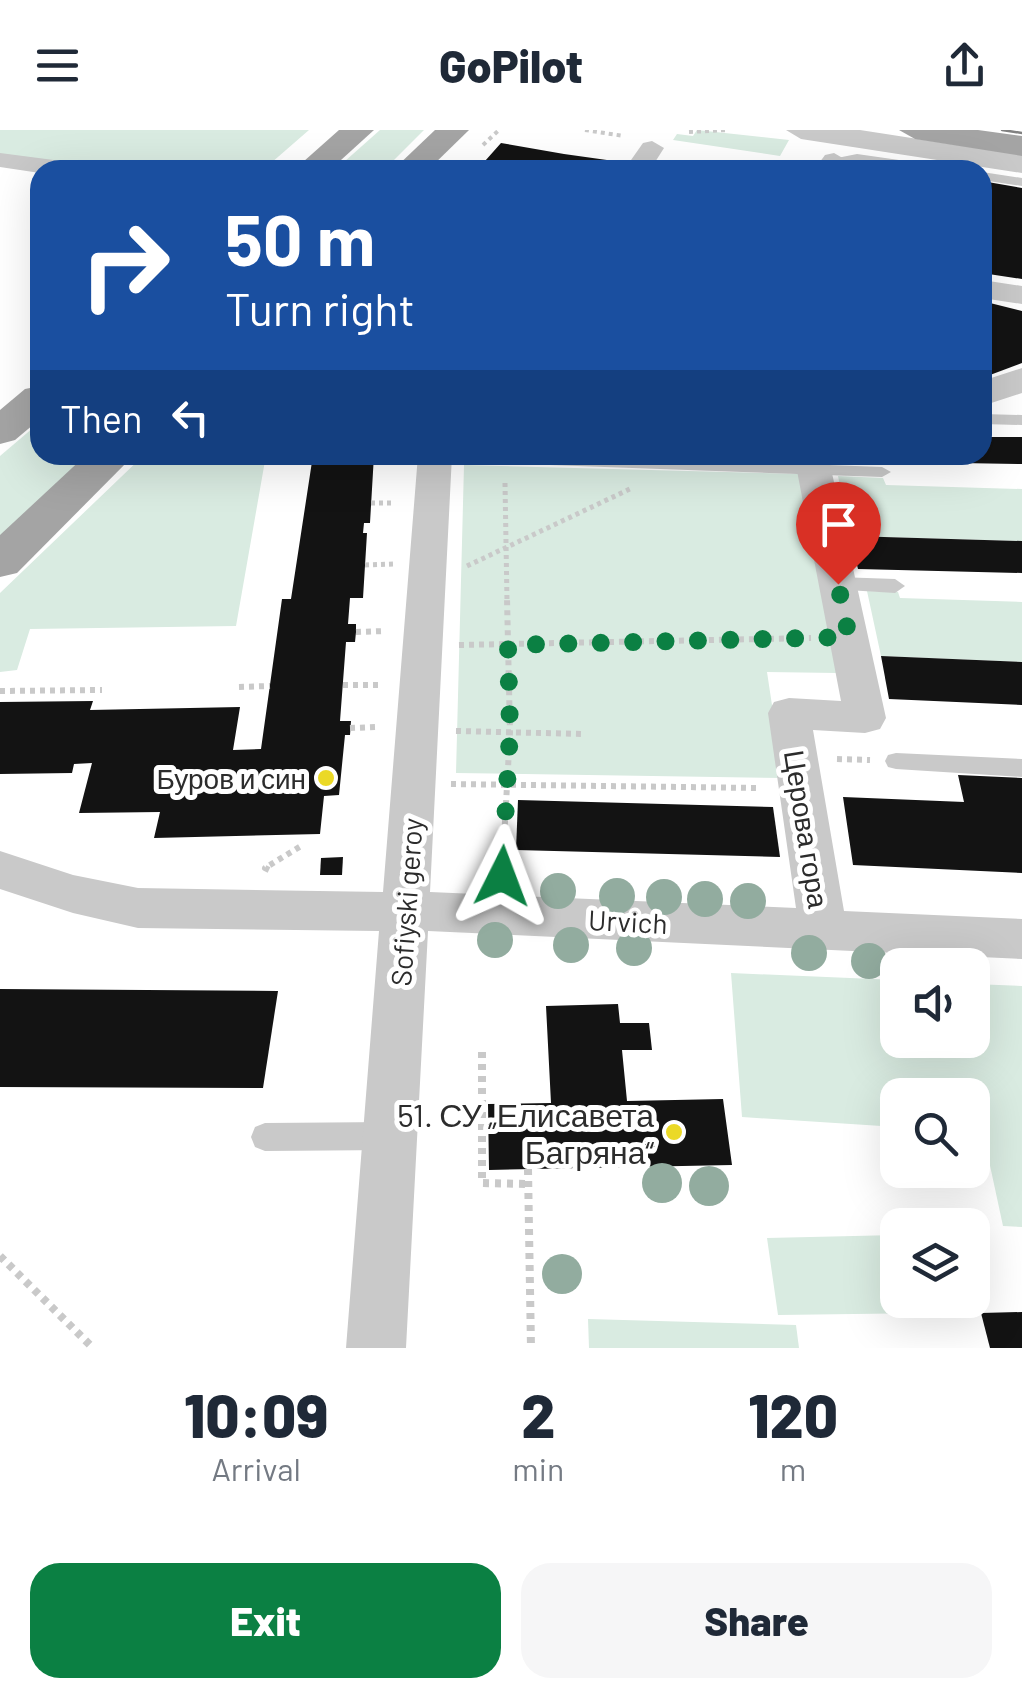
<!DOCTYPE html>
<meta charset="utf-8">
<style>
body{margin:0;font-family:Barlow,sans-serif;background:#f6f6f7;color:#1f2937;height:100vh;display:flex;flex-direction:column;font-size:38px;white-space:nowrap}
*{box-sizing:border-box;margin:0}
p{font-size:32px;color:#747a83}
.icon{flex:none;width:55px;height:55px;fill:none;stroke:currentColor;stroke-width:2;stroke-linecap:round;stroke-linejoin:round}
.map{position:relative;height:1218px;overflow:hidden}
.sheet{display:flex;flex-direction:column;background:#fff;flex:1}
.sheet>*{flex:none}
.top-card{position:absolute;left:30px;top:30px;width:962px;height:305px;border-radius:30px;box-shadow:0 10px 40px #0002;background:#1a4fa0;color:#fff;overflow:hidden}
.fabs{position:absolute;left:880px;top:818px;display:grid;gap:20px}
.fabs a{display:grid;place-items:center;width:110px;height:110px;border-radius:20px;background:#fff;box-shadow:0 10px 40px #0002;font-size:50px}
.pin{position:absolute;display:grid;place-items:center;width:85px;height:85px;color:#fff;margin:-102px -42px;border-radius:50% 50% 50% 0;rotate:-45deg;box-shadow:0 0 10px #0007}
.pin .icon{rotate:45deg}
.me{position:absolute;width:110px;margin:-55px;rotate:3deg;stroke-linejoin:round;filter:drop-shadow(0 0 8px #0008)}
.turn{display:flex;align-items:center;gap:35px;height:210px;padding:0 30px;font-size:45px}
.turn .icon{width:130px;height:130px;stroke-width:2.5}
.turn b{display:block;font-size:70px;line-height:85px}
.then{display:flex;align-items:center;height:95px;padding:0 30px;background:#0003;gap:20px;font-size:38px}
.eta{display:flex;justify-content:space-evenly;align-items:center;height:170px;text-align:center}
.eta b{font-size:60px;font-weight:800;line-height:70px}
.cta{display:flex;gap:20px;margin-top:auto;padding:20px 30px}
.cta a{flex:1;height:115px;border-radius:30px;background:#0b8043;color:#fff;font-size:40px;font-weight:800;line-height:115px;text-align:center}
.cta a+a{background:#f6f6f7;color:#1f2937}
header{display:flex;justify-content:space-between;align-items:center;height:130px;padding:0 30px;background:#fff;font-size:45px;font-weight:800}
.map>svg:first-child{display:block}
.green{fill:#d9ebe1}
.building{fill:#131313}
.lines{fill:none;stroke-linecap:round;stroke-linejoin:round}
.path-far3{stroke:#c9c9c9;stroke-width:4;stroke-dasharray:4 4;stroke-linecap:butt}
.path-far2{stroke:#c9c9c9;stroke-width:5;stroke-dasharray:4 4;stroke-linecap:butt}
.path-far1{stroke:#c9c9c9;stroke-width:6;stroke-dasharray:5 5;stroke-linecap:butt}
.path{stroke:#c9c9c9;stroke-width:8;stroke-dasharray:6 6;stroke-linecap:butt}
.service{fill:#c9c9c9;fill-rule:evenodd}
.minor{fill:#c9c9c9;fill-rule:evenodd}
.tertiary{fill:#c9c9c9;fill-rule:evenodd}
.primary{fill:#a4a4a4;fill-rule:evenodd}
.tram{stroke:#818181;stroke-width:2.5}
.tree{fill:#92ac9f}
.route{stroke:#0b8043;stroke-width:18;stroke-dasharray:0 32.4}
.poi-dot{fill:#ebd926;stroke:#fff;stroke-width:4}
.labels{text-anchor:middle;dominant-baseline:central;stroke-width:10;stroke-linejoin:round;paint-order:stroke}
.poi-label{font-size:28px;fill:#2c2c2c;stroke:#fff;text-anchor:end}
.street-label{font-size:28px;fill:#2c2c2c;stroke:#fff}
.near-poi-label{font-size:32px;fill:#2c2c2c;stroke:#fff;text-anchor:end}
</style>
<header><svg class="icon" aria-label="menu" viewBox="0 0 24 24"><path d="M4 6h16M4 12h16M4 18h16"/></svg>GoPilot<svg class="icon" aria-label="share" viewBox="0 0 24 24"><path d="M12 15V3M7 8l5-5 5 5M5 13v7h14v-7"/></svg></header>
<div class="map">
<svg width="1022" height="1218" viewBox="0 0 1022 1218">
<rect width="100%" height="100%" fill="#fff"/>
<g class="green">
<path d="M0,0H309L263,40H109L0,24Z"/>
<path d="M380,0H424L384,40H335Z"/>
<path d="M697,0L789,10L780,26L673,10L677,4L693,6Z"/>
<path d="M40,292V325H95L0,413V326Z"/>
<path d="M144,325H266L236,496L30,499L17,540L0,542V463Z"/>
<path d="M464,335L802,344L837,543L767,542L783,648L456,643Z"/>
<path d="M838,346L883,348L886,355L1022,359V411L850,406Z"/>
<path d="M867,461L898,462L900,468L1022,472V532L881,526Z"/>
<path d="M731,843L897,850L898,910H972L973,854L1022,856V1097L1003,1096L983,1003L973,1001L972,965H898L897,997L742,987Z"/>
<path d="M897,1105L898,1170H928L931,1183L778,1185L767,1108Z"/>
<path d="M588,1189L796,1195L799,1218H589Z"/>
</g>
<g class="building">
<path d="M501,13L564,24L614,31L608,40H477Z"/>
<path d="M855,32L896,38V40H852Z"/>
<path d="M982,51L1022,58V149L982,143Z"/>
<path d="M982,171L1022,181V233L982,248Z"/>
<path d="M982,307H1022V334L840,331L838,325H982Z"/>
<path d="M313,325H374L370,393H364L363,403H367L363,468H350L348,494H356V502L355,512H346L340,591H351L350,605H345L339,665L324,666L320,704L154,708L160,682L79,683L92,633L74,634L72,643L0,644V572L93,571L90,580L240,577L233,620L261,619L282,469H291Z"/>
<path d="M850,406L1022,411V443L858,439Z"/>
<path d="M881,526L1022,532V575L889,569Z"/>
<path d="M958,645L1022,648V743L853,735L843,667L964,672Z"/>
<path d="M518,670L773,677L780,727L516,720Z"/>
<path d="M343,727L342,745H320L321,728Z"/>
<path d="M0,859L278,861L263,958L0,957Z"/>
<path d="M618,874L620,893H649L652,920H622L627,971L723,969L732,1035L489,1040L488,974L551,973L546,876Z"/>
<path d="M1022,1182V1218H990L981,1183Z"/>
</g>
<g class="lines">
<g class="path-far3">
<path d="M585,0L624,6"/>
<path d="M689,2L728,0"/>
<path d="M483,15L499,0"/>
</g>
<g class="path-far2">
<path d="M505,353L507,471"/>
<path d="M371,373H395"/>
<path d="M365,435L394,434"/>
<path d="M467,436L632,358"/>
</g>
<g class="path-far1">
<path d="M356,502L385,501"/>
<path d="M459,515L811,508"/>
<path d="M343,555H382"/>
<path d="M239,557L270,556"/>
<path d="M0,561L102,560"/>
<path d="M350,598L377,597"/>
<path d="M456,601L584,604"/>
<path d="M837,629L870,630"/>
<path d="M451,654L759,658"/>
<path d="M269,740L265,738L301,716"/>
<path d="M502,745L510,602L507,468"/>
</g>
<g class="path">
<path d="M482,922V1053L529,1054"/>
<path d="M528,1039L531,1218"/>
<path d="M0,1126L93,1218"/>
</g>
<g class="service">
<path d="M857,24L941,36L948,40C917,40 888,34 858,32C846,32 837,36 827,30Z"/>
<path d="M982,42L1022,48V56L982,50Z"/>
<path d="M982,284L1022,285V295L982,294Z"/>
<path d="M558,325L882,337L891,342L882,347L435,331L426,326Z"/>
<path d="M838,447L895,449L905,456L895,463L831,459L828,454L831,449Z"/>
<path d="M896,623L1022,629V647L896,639L888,637L885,631L888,625Z"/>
<path d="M390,992L400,996L404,1006L400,1016L390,1020L265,1021L255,1017L251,1007L255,997L265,993Z"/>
</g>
<g class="minor">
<path d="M652,11L664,18L650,40H624L643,13Z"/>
<path d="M0,23L69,32L82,40L40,43L0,37Z"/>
<path d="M834,23L846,30L840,40H814L825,25Z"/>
<path d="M982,150L1022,156V174L982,168Z"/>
<path d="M418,325H452L430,762L796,778L768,583L774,572L789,568L841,571L794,325H828L886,588L880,599L865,603L813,600L844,781L1022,789V829L428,801L406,1218H346L379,801L138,798L73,783L0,759V721L73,745L138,758L383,762Z"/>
</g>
<g class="tertiary">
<path d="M786,0H860L1022,25V43L801,9Z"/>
<path d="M1022,238V263L982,276V251Z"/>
</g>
<g class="primary">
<path d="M339,0H374L330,40H294Z"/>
<path d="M435,0H469L428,40H393Z"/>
<path d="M899,0H978L1022,6V26L915,9Z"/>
<path d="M40,256V289L15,310L0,314V280L25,259Z"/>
<path d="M86,325H134L17,443L0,447V405Z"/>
</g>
<path class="tram" d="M1002,0L1022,3"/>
</g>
<g class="tree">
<circle cx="558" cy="761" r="18"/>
<circle cx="617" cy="766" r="18"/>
<circle cx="664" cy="767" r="18"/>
<circle cx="705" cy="769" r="18"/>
<circle cx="748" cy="771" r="18"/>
<circle cx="495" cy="810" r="18"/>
<circle cx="571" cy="815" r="18"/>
<circle cx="634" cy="818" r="18"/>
<circle cx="809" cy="823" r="18"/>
<circle cx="869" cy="831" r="18"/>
<circle cx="662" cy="1053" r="20"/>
<circle cx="709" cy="1056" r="20"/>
<circle cx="562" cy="1144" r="20"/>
</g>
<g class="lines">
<path class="route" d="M502,746L510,602L508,515L849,507L838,454"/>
</g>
<g class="poi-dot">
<circle cx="326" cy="648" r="10"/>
<circle cx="674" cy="1002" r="10"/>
</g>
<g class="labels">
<g class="poi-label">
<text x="306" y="648">Буров и син</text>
</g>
<g class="street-label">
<text transform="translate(807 699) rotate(81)">Церова гора</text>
<text transform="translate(406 772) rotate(-86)">Sofiyski geroy</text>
<text transform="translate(628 791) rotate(3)">Urvich</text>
</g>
<g class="near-poi-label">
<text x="654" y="984">51. СУ „Елисавета<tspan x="654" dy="37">Багряна“</tspan></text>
</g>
</g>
</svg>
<div class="fabs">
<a><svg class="icon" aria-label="sound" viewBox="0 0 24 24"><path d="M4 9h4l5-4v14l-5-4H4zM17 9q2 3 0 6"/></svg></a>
<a><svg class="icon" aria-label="search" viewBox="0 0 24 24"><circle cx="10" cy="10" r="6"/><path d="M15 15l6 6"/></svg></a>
<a><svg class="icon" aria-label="layers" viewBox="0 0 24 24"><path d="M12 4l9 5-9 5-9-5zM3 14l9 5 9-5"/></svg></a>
</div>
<div class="pin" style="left:838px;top:454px;background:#d93025"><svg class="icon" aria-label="arrive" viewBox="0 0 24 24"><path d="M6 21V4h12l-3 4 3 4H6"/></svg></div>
<svg class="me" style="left:502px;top:746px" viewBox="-20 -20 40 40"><path d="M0-17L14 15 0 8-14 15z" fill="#0b8043" stroke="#fff" stroke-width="4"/></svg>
<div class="top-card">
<div class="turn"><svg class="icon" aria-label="right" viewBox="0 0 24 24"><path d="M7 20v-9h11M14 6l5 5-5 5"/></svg><div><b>50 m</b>Turn right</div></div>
<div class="then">Then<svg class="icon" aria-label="left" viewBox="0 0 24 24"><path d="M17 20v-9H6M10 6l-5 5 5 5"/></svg></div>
</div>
</div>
<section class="sheet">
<div class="eta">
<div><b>10:09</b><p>Arrival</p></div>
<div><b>2</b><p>min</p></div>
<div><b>120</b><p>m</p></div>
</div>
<div class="cta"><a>Exit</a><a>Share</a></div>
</section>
